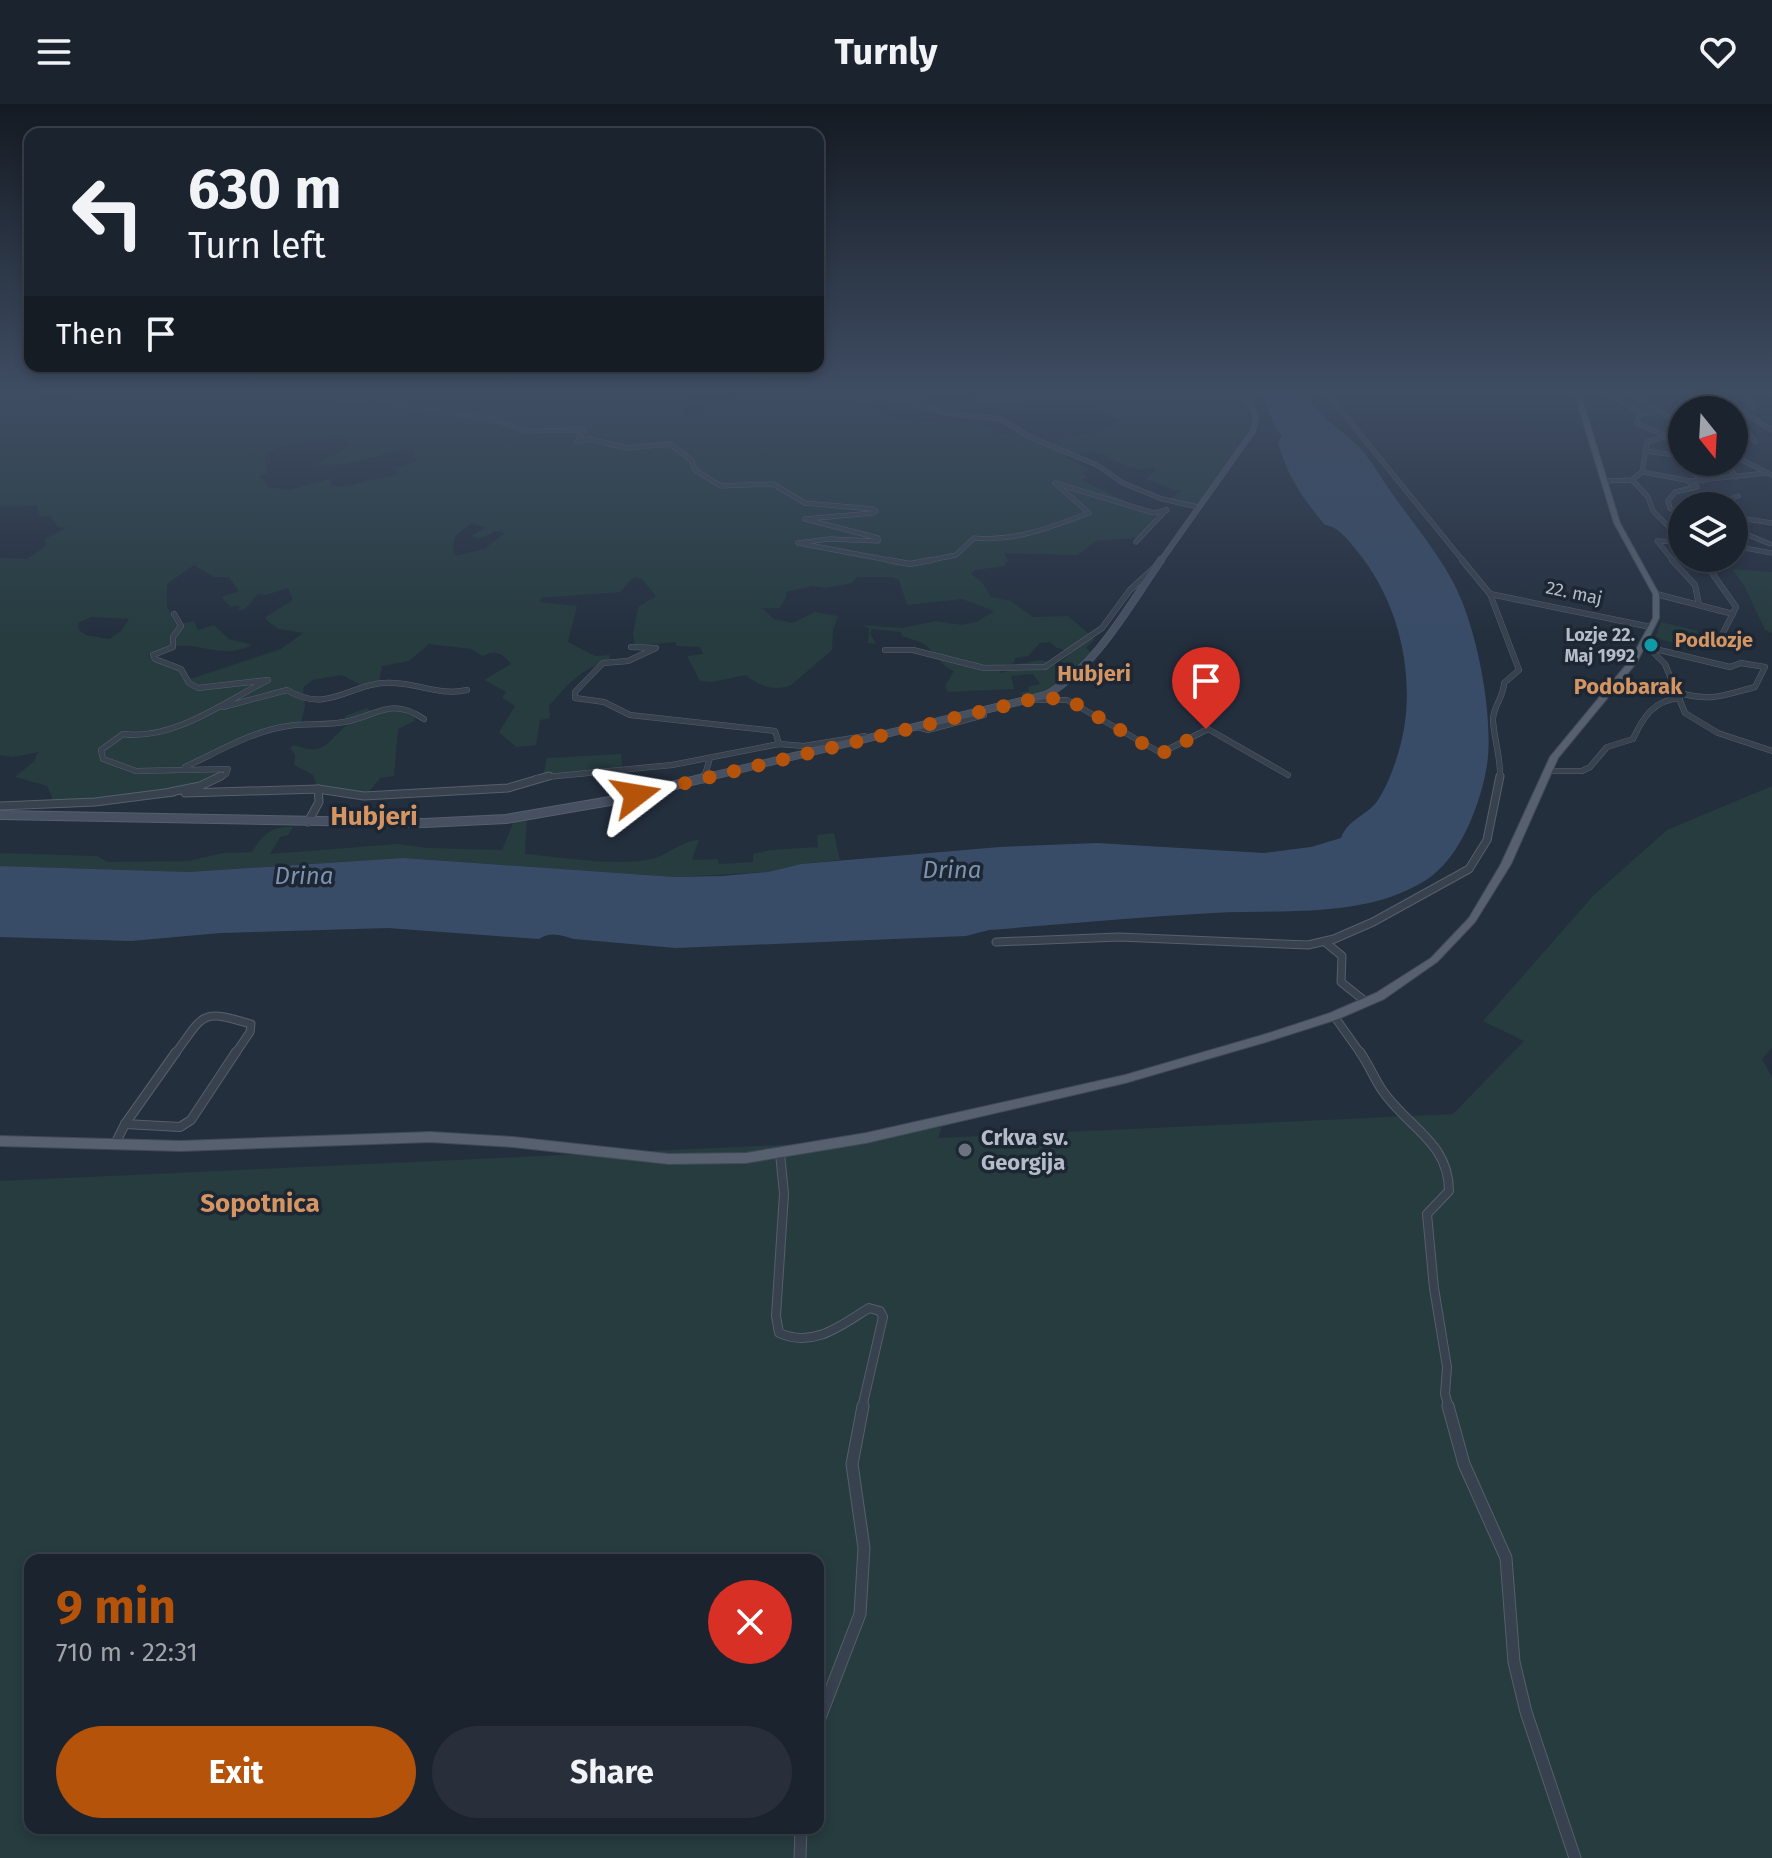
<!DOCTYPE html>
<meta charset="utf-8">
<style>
body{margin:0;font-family:"Fira Sans",sans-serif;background:#282f3a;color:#f1f3f6;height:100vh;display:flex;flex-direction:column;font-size:30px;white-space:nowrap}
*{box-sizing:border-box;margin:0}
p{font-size:26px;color:#a0a4aa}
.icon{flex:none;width:44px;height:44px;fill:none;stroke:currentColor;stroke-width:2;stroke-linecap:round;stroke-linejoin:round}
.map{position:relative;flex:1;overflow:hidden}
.side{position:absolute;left:24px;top:1450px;width:800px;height:280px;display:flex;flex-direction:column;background:#1b232e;border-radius:16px;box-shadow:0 4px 12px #0003,0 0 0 2px #39404a}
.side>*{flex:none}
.hud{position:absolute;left:24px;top:24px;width:800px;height:244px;border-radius:16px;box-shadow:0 4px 12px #0003,0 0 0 2px #39404a;background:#1b232e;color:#f1f3f6;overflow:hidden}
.needle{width:52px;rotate:162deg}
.fabs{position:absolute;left:1668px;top:292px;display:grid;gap:16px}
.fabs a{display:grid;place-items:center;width:80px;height:80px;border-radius:50%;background:#1b232e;box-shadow:0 4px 12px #0003,0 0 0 2px #39404a;font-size:40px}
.pin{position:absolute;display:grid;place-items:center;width:68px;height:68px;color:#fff;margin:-82px -34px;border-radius:50% 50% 50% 0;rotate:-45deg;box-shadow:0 0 8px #0007}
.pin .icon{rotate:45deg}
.me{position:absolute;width:88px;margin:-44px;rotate:76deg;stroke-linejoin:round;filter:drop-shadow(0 0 6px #0008)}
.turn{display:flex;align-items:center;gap:28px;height:168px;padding:0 32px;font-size:36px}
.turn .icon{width:104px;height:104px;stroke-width:2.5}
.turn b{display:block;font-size:56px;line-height:68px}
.then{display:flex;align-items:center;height:76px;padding:0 32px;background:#0003;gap:16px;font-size:30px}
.round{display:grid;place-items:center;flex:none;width:84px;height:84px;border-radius:42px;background:#282f3a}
.summary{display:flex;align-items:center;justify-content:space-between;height:136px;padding:0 32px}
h1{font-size:48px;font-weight:700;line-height:60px;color:#b45309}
.action{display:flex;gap:16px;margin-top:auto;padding:16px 32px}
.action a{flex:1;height:92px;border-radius:48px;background:#b45309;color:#fff;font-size:32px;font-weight:700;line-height:92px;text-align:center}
.action a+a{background:#282f3a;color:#f1f3f6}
header{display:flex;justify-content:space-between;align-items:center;height:104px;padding:0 32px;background:#1b232e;font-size:36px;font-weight:700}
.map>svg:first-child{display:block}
.green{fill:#263c3f;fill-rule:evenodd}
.water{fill:#394c67}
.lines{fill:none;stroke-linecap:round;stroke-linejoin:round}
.street-far4-casing{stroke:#565f6c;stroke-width:5}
.street-far3-casing{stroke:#565f6c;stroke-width:6}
.street-far2-casing{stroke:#565f6c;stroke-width:9}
.street-far1-casing{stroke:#565f6c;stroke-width:10}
.street-casing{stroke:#565f6c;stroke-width:13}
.secondary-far2-casing{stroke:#565f6c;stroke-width:6}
.secondary-far1-casing{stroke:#565f6c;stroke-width:8}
.secondary-casing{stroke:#565f6c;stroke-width:10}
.primary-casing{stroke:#414a57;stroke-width:2}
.street-far4{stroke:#38414e;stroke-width:4}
.street-far3{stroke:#38414e;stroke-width:5}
.street-far2{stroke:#38414e;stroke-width:7}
.street-far1{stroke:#38414e;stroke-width:8}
.street{stroke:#38414e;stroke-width:11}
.secondary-far2{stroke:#465061;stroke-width:5}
.secondary-far1{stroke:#465061;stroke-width:7}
.secondary{stroke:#465061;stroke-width:8}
.primary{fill:#56606e;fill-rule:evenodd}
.route{stroke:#b45309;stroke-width:14;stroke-dasharray:0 25.2}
.culture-dot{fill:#0f9aa8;stroke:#1d2633;stroke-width:3}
.worship-dot{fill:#6b7280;stroke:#1d2633;stroke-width:3}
.labels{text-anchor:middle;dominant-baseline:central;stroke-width:7;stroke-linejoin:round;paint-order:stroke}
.far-street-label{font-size:18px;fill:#b4bcc9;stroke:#1d2633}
.far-poi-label{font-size:18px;font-weight:bold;fill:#b4bcc9;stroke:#1d2633;text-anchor:end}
.far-neighbourhood-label{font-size:20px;font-weight:bold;fill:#d59563;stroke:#1d2633}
.far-quarter-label{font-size:22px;font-weight:bold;fill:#d59563;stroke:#1d2633}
.poi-label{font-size:22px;font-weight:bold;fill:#b4bcc9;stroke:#1d2633;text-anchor:start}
.water-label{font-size:24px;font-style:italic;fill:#7c92b1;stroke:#1d2633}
.quarter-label{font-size:26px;font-weight:bold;fill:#d59563;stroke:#1d2633}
</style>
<header><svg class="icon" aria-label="menu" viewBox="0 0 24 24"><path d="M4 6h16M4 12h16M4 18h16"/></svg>Turnly<svg class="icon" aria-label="heart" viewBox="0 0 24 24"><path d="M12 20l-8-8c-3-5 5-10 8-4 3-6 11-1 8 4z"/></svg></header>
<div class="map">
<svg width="1772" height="1754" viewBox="0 0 1772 1754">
<rect width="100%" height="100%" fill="#242f3e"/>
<g class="green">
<path d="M95,288L113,290L676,288L690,298L683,309L689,311L741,293L735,288H827L871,292L863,288H925L926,297C944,304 959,300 977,294L974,288H1241L1253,312L1249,327L1196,401L1169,395L1184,385L1177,387L1146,375L1156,366L1155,364C1149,364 1140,365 1135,364C1101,356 1106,340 1065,353L1090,366L1082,369L1088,373L1081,376L1153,410L1156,417L1136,434L1096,437L1077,451L1004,449L1008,457L1004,462L975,466L971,470L982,478L991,493L1011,497L1033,513L1068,512L1095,535L1086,544L1091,548C1078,572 1049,592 1022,592L1020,589L1029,587L1028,583L1040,580L1033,570L1011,572L1014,585L948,588L945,582L954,567C936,559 935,546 922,539C916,536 909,535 902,532L901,528L872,525L870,529L876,540L868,539L869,524L863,521L902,524L936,517L963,521L978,517L994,507L962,495L907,501L899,476L892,473H857L852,479L826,484L812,482L786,488V493L780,504H762L774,515L792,519L815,508L838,512L833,526L832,546L790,582C773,587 759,582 746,571L711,578L700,577L687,552L703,550L700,543L677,542L675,538L635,542L633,530L638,503L656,492L642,475L634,473L620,488L541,494L540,498L577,502L568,538L595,552L610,551L609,558C585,560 564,584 549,602L550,614L540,616L536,641L516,643L499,628L515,602L502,594L506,588L484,576L511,560C503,550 496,545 483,552L471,545L429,540L409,557L382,562L379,577L361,581L342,571L312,576L303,584L305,603L301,618L249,631L179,667H223L217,673L167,691H177L175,693L66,704L53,702L52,693L47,682L15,673L34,657L38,648L13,653L0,651V454L27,455L46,442L45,435L66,424L58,423L50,412L40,413L37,402L0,403V293L35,290L47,300L94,291ZM1055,297L1085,298L1119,316C1099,332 1073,329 1051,340L1023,327L998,331L985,322L900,316L874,305L854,303L899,298L939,308L989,302L1022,303L1027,299ZM342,335L352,341L315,361L345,360L412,343L417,358L392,364L398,369L395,372C372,373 354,385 331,382L330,375L289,386L267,383L265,377L258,373L267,369L265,352C279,339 322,335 342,335ZM472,419L485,424L471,432L480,435L495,427L505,429L484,445L455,452C449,433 457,430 472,419ZM194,461L214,473H229L239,487L221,493L231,503L239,502L238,506H244L258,490L266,491L288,484L293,496L264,514L278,525L303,529L281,545L184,577L179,567L148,552C192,526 214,560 252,541L229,535L214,521L198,526L194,517L176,521L167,503V480ZM92,513L129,515L121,527L109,535L86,531L79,526L78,519ZM1050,538L1057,544L1072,548L1059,560L1039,556L1010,562L1013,566L1000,569V562L1014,559L1015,554L1028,552L1040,539Z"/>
<path d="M1732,465L1772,468V529L1765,526L1744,481Z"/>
<path d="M1661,518L1698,527L1693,544L1655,534Z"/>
<path d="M367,604L374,609L393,605L414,613L415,617L398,625L394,672L380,674L369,688L350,689L317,681L313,671L294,661L295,651L290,644L294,641C325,653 326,638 347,621L345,612Z"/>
<path d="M621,650L622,663L543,671L547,654Z"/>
<path d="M1772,682V944L1762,955L1772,973V1754H0V1077L864,1037L942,1023L938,1034L1453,1010L1524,937L1483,917L1594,791L1667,726ZM30,1456H818V1724H30Z"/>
<path d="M527,715L525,750C564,753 608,762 646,756C666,754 679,737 699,736L692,756L718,755V760L753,758V750L770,746L818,743L817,731L834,729L840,756L801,760L768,768L675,773L403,754L189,768L0,762V749L97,752L108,758L189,757L222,749L252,748C263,730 271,722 293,723L288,731L280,733L270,750L397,740L427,744L502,746L514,717Z"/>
</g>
<path class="water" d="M1261,288H1306C1313,309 1344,327 1360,344C1372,357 1381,374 1391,388C1412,418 1436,446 1453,478C1477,522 1494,612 1487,661C1481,699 1460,755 1426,776C1365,815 1282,805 1213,809C1138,813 1064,820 989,826L966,832L676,844L574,835C562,831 550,827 539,835L388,824L220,829L131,837L0,833V762L189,768L403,754L675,773L722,772L768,768L801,760L1000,743L1097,739L1264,749L1311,743L1341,734C1348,716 1363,713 1375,700C1384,689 1392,669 1396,656C1420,588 1403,502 1357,447C1349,437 1338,422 1325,421C1303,395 1288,373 1278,339L1282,332L1276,325Z"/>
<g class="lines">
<defs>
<g id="street-far4">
<path d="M320,288L348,298L364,297L368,292L403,301L491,315L526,327L584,326L577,338L590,335L626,344L670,340L691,356L695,366L721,382L773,380L805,399L873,405L876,407L873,409L805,415L878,434V437L830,435L798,439L899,458"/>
<path d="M863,288L946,309L1000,315L1032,334L1097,361L1123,379L1162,395L1198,403"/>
<path d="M1326,288L1464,458"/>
<path d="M1606,288L1642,310"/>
<path d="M1627,288L1682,320"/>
<path d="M1710,288L1772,326"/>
<path d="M1716,306L1719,294"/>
<path d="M1734,313L1753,303L1744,288"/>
<path d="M1734,320L1750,330L1755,338"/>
<path d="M1645,347L1682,352"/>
<path d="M1734,352L1772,371"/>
<path d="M1689,358L1690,366L1703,377"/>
<path d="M1726,358L1736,373"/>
<path d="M1642,368L1647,338L1667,332L1636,319L1640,310L1660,307"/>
<path d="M1632,376L1648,393L1653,407L1682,436"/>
<path d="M1604,377L1632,376L1642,368L1691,377L1766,369"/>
<path d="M1720,402L1724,397L1738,392"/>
<path d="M1734,413L1772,419"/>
<path d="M1682,414L1670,404L1668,397L1675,388L1697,383L1690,379"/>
<path d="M1734,425L1770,440"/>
<path d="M1136,438L1166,406"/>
<path d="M1734,442L1772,449"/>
<path d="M921,458L956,451L974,434C1015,438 1051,423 1089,409L1055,379L1154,409L1167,406"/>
<path d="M1674,458L1657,437L1682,438"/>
</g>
<g id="street-far3">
<path d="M888,456L910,460L931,456"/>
<path d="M1462,456L1490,490L1519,566L1504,579C1504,593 1493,602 1493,616C1494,636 1501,653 1500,674"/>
<path d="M1672,456L1695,481L1699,501"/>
<path d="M1710,466L1736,503L1723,529"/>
<path d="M1490,490L1651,523"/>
<path d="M1656,490L1733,510"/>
<path d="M174,510L181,522L173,533V543L153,551L155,555L181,565L189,579L198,584L268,576C224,598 173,637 123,630L101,646L103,655L136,667L228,665L226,670L217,674"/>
<path d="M1645,540L1665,560L1685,609L1718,629L1772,647"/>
<path d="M631,543L656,544L628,557L603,559L575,588V594L604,598L630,611L775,627L779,640"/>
<path d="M1655,545L1730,563L1741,559L1765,563L1755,583C1724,591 1712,598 1680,589"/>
<path d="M885,546H913L984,564L1045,563L1102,524L1130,486L1155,463"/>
<path d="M1029,596H1067L1161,649L1208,625L1288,671"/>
<path d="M223,603L287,586C330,612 351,576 394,579C420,580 440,592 467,586"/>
<path d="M914,622L928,626L984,611"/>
<path d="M185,663C218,648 252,627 288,622C308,619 329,622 349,617C381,609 392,594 424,615"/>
<path d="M1547,667H1582L1590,663L1607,643L1633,635C1643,613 1654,596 1680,594"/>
<path d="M536,674L672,661L779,640L804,642L865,632"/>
<path d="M704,674L710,654"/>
</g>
<g id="street-far2">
<path d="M704,675L705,672"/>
<path d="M318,685L364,692L508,684L549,672"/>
<path d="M170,688L200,682L221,672"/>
<path d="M185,689L318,685L319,698L308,718"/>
<path d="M0,702L95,698L173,688"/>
<path d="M996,838L1119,833L1308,841L1334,835L1373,818L1469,765L1487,736L1500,672"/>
<path d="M1325,838L1342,852L1341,878L1366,898"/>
<path d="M1334,912L1361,950"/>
<path d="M175,950C205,909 200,905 251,920L250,928L235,950"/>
</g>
<g id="street-far1">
<path d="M1360,948C1369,961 1374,974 1382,986C1407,1023 1449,1038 1449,1087L1427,1110L1434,1184L1447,1263L1445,1290L1449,1304"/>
<path d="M125,1020L180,1023L191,1016L236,948"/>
<path d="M125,1020L176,948"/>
<path d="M115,1040L125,1020"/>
<path d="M780,1049L784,1090L776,1212L779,1229C814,1244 840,1222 869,1204L880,1207L883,1213L862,1304"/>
</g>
<g id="street">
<path d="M1448,1302L1464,1360L1506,1454L1514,1558L1526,1608L1575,1754"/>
<path d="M818,1619L860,1510L864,1444L852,1360L863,1302"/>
<path d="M800,1754L801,1724"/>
</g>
<path id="secondary-far2" d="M1160,458L1253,327L1256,312L1244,288"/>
<path id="secondary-far1" d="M704,674L1046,591C1097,562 1128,503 1161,456"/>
<path id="secondary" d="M0,711L425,719L506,715L610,697L712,672"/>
<path id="primary" d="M1574,288H1580L1620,419L1659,490V514L1637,558L1558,654L1511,760L1475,818L1437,858L1384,895L1338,915L1266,938L1125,979L866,1039L746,1059L669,1060L513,1043L430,1038L181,1047L0,1042V1032L181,1037L430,1028L513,1033L669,1050L746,1049L866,1029L1125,971L1266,930L1330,909L1376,889L1431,854L1469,814L1501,760L1550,653L1631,555L1653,514V490L1614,419Z"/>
</defs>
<use href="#street-far4" class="street-far4-casing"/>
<use href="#street-far3" class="street-far3-casing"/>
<use href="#street-far2" class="street-far2-casing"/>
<use href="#street-far1" class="street-far1-casing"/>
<use href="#street" class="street-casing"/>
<use href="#secondary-far2" class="secondary-far2-casing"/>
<use href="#secondary-far1" class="secondary-far1-casing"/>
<use href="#secondary" class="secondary-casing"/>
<use href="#primary" class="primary-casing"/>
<use href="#street-far4" class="street-far4"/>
<use href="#street-far3" class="street-far3"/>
<use href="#street-far2" class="street-far2"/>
<use href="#street-far1" class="street-far1"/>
<use href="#street" class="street"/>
<use href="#secondary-far2" class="secondary-far2"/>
<use href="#secondary-far1" class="secondary-far1"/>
<use href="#secondary" class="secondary"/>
<use href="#primary" class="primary"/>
</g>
<linearGradient id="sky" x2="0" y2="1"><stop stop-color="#141a22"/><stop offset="0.54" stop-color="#3f4d63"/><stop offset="1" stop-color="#3f4d63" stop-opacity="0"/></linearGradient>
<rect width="1772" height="533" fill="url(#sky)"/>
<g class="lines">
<path class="route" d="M636,691L1029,596L1059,594L1071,597L1159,649L1170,647L1206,625"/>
</g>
<circle class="culture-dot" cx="1651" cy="541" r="8"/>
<circle class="worship-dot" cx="965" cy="1046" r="8"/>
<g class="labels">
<g class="far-street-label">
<text transform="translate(1574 489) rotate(12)">22. maj</text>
</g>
<g class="far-poi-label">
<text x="1635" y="531">Lozje 22.<tspan x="1635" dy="21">Maj 1992</tspan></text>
</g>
<g class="far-neighbourhood-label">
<text x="1714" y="536">Podlozje</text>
</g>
<g class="far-quarter-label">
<text x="1094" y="569">Hubjeri</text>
<text x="1628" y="582">Podobarak</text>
</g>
<g class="poi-label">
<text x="981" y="1033">Crkva sv.<tspan x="981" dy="25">Georgija</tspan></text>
</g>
<g class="water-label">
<text x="952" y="766">Drina</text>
<text x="304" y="772">Drina</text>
</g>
<g class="quarter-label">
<text x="374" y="712">Hubjeri</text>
<text x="260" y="1099">Sopotnica</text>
</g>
</g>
</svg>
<div class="fabs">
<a><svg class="needle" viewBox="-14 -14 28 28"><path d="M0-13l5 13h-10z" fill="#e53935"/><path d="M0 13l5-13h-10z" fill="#a0a4aa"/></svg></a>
<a><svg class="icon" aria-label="layers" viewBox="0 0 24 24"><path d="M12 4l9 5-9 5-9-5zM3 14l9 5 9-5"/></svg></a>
</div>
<div class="pin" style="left:1206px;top:625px;background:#d93025"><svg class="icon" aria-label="arrive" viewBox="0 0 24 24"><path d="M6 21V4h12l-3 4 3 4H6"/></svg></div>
<svg class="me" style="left:636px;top:691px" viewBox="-20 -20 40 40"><path d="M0-17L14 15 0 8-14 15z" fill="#b45309" stroke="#fff" stroke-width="4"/></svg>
<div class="hud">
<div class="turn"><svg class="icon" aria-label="left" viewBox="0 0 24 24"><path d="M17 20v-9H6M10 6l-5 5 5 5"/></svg><div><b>630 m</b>Turn left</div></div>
<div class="then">Then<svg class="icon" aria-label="arrive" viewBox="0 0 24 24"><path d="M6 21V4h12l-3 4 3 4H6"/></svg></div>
</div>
<section class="side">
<div class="summary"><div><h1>9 min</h1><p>710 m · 22:31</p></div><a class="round" style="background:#d93025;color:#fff"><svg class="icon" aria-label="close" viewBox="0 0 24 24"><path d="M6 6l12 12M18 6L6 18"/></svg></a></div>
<div class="action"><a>Exit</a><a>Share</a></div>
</section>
</div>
